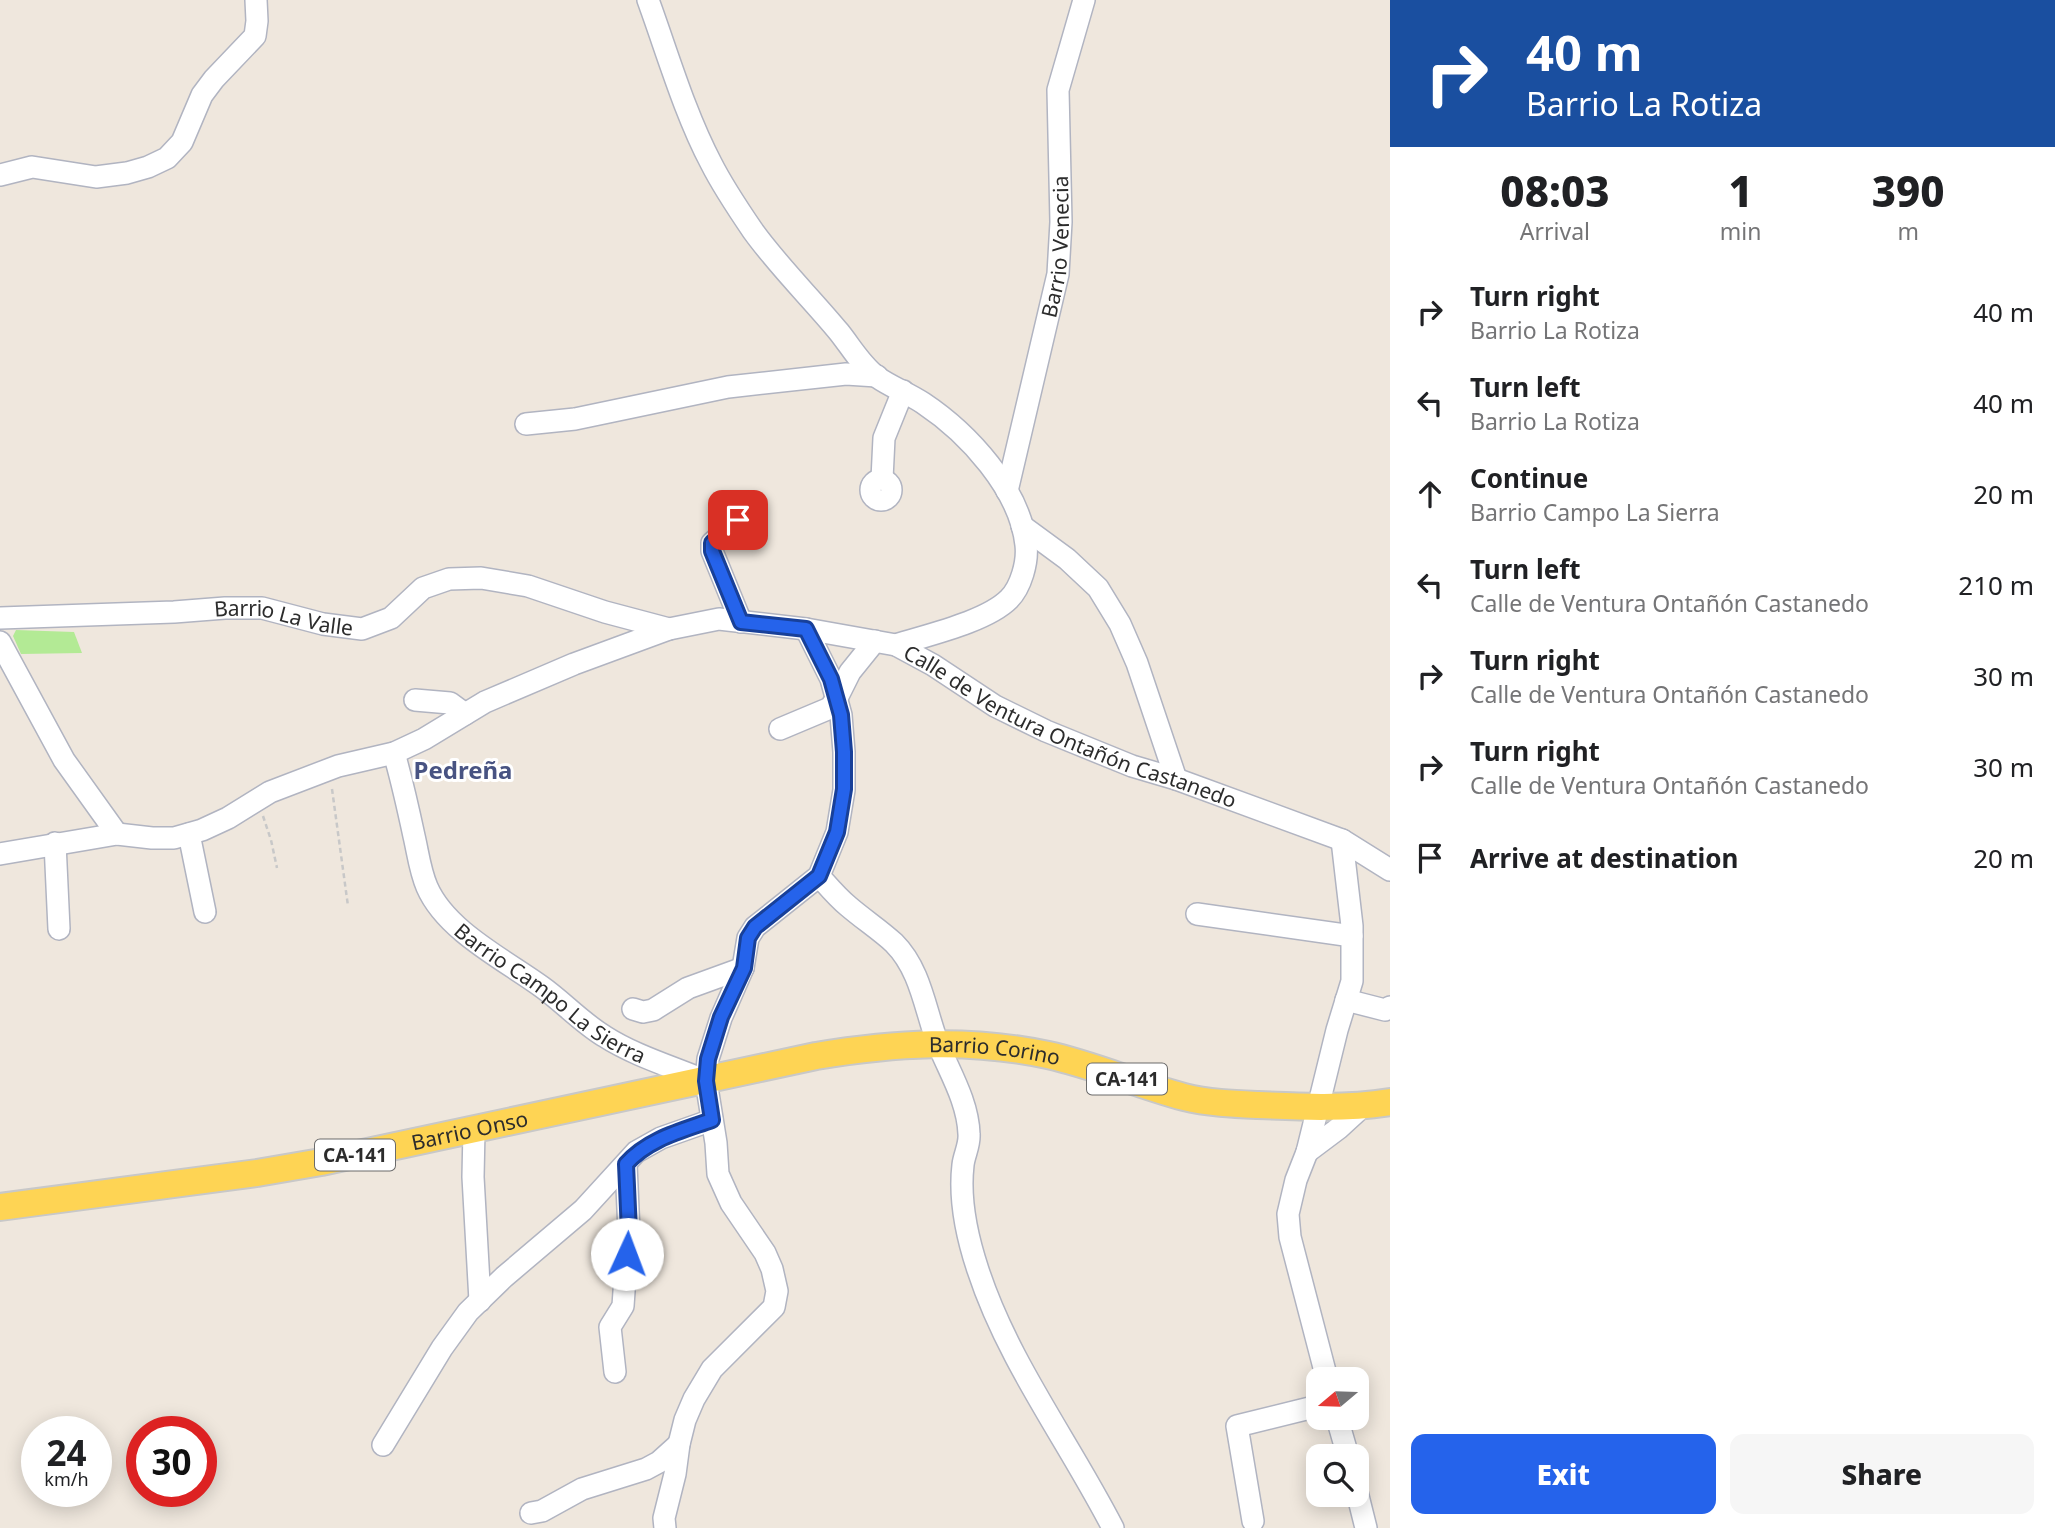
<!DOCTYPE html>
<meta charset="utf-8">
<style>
body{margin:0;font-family:"Noto Sans",sans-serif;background:#f6f6f6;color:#202124;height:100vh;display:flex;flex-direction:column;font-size:26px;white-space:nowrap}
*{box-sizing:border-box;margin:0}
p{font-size:23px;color:#757577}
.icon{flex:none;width:38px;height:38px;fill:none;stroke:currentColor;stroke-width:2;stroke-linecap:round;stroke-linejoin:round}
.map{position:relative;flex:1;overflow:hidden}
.details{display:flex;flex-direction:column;background:#fff;width:665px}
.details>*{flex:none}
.hud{background:#1a4fa0;color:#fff;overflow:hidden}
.needle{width:46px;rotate:251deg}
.controls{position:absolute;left:1306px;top:1367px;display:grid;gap:14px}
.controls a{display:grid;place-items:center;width:63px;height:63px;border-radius:14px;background:#fff;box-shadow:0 4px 18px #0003;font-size:35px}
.speed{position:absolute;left:21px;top:1416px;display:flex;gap:14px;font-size:35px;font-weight:700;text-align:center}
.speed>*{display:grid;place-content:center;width:91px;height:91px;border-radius:50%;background:#fff;box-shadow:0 4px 18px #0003;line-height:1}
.speed small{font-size:18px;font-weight:400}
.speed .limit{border:10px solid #d22;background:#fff;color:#111}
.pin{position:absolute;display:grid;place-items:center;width:60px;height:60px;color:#fff;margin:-30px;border-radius:14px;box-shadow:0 4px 10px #0006}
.me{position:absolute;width:77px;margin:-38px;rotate:2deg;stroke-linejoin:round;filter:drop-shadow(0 0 5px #0008)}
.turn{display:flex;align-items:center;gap:24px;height:147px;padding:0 21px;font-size:32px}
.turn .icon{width:91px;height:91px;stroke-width:2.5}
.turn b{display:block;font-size:49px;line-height:60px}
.eta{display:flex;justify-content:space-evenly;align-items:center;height:119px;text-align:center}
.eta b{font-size:42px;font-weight:800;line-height:49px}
.button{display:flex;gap:14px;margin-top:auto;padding:14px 21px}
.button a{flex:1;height:80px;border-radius:14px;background:#2563eb;color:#fff;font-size:28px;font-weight:800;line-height:80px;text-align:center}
.button a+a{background:#f6f6f6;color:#202124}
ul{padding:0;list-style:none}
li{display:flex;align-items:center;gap:21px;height:91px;padding:0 21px}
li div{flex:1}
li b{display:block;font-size:26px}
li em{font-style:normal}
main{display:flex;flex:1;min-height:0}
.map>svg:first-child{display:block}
.green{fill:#b3ea95}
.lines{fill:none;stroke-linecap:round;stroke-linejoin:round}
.minor-casing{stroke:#b1b4c1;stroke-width:24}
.major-casing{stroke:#c8c8c8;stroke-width:30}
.path{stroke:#c8c8c8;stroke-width:2.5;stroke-dasharray:5 3.5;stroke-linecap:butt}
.minor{stroke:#fff;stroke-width:21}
.major{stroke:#fed454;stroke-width:26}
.route-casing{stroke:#184099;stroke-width:18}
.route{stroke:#2563eb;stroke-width:12}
.labels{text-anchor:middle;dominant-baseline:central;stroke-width:6;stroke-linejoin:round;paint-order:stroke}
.shield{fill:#fff;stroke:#6b6b6b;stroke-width:2}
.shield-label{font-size:19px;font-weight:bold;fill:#2c2c2c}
.street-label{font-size:21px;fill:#2c2c2c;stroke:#fff}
.quarter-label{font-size:24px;font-weight:bold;fill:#485382;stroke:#fff}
</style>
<main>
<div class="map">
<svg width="1390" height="1528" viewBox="0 0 1390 1528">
<rect width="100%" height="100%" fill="#efe7dd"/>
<path class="green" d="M16,630L74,632L82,653L21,654L13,636Z"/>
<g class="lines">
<defs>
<g id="minor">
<path d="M648,0C667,52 685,114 711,163C723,187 738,209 753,231C779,267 811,298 839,332C851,347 861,365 877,377C891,387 908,393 923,403C968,433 1020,489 1026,545C1028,562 1021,587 1009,599C986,622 927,635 896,645"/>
<path d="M0,175L32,167L96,177L127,173L148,167L167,158L182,142L202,95L214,79L255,36L257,21L256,0"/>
<path d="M526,424L575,419L728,387L846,374L877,376"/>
<path d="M882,479L884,438L903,391"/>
<circle cx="881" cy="490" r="10"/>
<path id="s1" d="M1007,491L1058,274L1061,222L1058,90L1084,0"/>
<path d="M738,520L712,543V551L741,622"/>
<path d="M1022,526L1067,559L1098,588L1120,624L1137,663L1176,779"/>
<path id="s2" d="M0,618L174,612L225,608H262L323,624L362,629L391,618L423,588L449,579L481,578L528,586L605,612L669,629"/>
<path d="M0,642L64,760L117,834"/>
<path d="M415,700L450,703L465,714"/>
<path d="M780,729L830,708L837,698L850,672L875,641"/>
<path id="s3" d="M394,753C402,781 408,808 414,836C418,853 420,871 427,887C446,931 505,960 542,987C563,1002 581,1022 604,1036C635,1056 673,1067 706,1081"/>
<path d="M189,834L205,912"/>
<path d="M55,843L59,929"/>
<path id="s4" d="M0,854L117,834L152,838H174L202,830L228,818L270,792L338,766L394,753L424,739L485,702L574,664L669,629L719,619L806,629L896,645L933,665L995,706L1046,731L1132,766L1176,779L1342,840L1390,870"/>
<path d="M819,876C828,886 837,897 848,906C863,919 880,930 894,943C921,970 925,1010 938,1044C950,1073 968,1102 969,1134C970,1145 964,1155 963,1165C959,1199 967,1237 978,1270C1008,1362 1069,1442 1113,1528"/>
<path d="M1197,914L1352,936"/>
<path d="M1346,1000L1385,1010L1390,1007"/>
<path d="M633,1009L643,1012L653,1010L688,988L743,968"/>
<path d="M474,1130L473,1177L480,1301"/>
<path d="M1307,1152L1339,1128L1363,1106"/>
<path d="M615,1372L610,1327L623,1306L625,1277L629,1232L626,1164"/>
<path d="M1327,1379L1290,1237L1288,1214L1296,1180L1307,1152L1337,1030L1352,981V926L1342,840"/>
<path d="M1337,1418L1348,1456"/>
<path d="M383,1445L442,1348L468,1312L504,1277L583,1210L636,1152L661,1138L712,1120"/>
<path d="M1356,1488L1366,1528"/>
<path d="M531,1513L542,1511L582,1489L646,1469L659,1462L679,1444"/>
<path d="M1253,1521L1237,1426L1318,1406"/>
<path d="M665,1528L664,1518L675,1474L679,1444L685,1420L694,1399L712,1369L774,1307L777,1291L772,1269L765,1253L731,1203L718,1174L716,1143L706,1081L708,1059L721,1018L743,968L748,938L755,927L819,876L837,832L844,790V752L841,715L831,679L806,629"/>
</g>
<g id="major">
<path id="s5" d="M0,1207L257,1173L321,1162L816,1056C894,1043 969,1038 1048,1055C1094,1065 1138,1085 1184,1097C1208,1103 1234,1104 1258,1105C1302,1107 1346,1109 1390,1102"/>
</g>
</defs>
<use href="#minor" class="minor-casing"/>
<use href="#major" class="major-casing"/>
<g class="path">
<path d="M332,789L348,906"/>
<path d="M263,816L271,840L277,868"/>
</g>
<use href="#minor" class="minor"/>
<use href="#major" class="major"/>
</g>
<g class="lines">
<defs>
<path id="route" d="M627,1254L629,1232L626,1164C648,1139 681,1131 712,1120L706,1081L708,1059L721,1017L744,968L748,938L755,927L819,876L837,832L844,789V752L841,715L831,679L806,629L741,622L712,551V543L738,520"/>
</defs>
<use href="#route" class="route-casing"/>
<use href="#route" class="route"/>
</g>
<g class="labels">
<g class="shield">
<rect x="1087" y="1063.5" width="80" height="31" rx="5"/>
<rect x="315" y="1139.5" width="80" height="31" rx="5"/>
</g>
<g class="shield-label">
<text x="1127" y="1079">CA-141</text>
<text x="355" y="1155">CA-141</text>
</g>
<g class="street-label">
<text stroke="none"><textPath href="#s1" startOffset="250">Barrio Venecia</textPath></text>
<text stroke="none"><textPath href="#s2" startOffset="285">Barrio La Valle</textPath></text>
<text stroke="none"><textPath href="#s4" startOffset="1139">Calle de Ventura Ontañón Castanedo</textPath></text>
<text stroke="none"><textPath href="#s3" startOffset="303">Barrio Campo La Sierra</textPath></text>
<text stroke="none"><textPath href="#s5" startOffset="1010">Barrio Corino</textPath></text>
<text stroke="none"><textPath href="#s5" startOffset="476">Barrio Onso</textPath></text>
</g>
<g class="quarter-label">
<text x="463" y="769">Pedreña</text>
</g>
</g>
</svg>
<div class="controls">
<a><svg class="needle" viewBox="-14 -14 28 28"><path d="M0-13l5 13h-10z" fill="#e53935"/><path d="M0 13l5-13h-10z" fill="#757577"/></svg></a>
<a><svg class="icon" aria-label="search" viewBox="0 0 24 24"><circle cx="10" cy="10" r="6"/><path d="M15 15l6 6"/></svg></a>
</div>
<div class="speed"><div>24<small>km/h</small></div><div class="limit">30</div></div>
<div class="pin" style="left:738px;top:520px;background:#d93025"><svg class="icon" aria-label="arrive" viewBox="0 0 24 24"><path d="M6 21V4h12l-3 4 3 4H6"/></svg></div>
<svg class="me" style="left:627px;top:1254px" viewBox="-20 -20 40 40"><circle r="19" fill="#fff"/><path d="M0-13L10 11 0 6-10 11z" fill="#2563eb"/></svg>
</div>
<section class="details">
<div class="hud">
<div class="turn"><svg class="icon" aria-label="right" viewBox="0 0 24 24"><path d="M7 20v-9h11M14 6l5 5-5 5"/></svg><div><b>40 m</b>Barrio La Rotiza</div></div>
</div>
<div class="eta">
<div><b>08:03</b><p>Arrival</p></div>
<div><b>1</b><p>min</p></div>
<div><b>390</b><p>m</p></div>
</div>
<ul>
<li><svg class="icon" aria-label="right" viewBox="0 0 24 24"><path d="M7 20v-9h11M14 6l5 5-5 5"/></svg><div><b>Turn right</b><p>Barrio La Rotiza</p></div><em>40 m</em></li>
<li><svg class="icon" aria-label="left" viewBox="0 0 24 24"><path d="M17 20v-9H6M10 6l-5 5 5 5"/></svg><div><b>Turn left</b><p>Barrio La Rotiza</p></div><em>40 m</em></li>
<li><svg class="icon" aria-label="ahead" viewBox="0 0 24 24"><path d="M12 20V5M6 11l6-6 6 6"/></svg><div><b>Continue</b><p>Barrio Campo La Sierra</p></div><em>20 m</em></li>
<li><svg class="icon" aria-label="left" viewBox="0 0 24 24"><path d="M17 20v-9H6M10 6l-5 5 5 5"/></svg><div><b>Turn left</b><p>Calle de Ventura Ontañón Castanedo</p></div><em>210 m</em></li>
<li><svg class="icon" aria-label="right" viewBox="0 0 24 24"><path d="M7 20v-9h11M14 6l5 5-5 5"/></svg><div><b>Turn right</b><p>Calle de Ventura Ontañón Castanedo</p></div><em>30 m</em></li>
<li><svg class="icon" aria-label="right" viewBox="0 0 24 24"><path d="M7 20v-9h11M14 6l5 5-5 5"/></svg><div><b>Turn right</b><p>Calle de Ventura Ontañón Castanedo</p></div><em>30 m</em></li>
<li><svg class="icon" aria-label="arrive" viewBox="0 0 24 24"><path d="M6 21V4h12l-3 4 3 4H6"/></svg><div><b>Arrive at destination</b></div><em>20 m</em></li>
</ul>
<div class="button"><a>Exit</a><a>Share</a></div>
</section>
</main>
